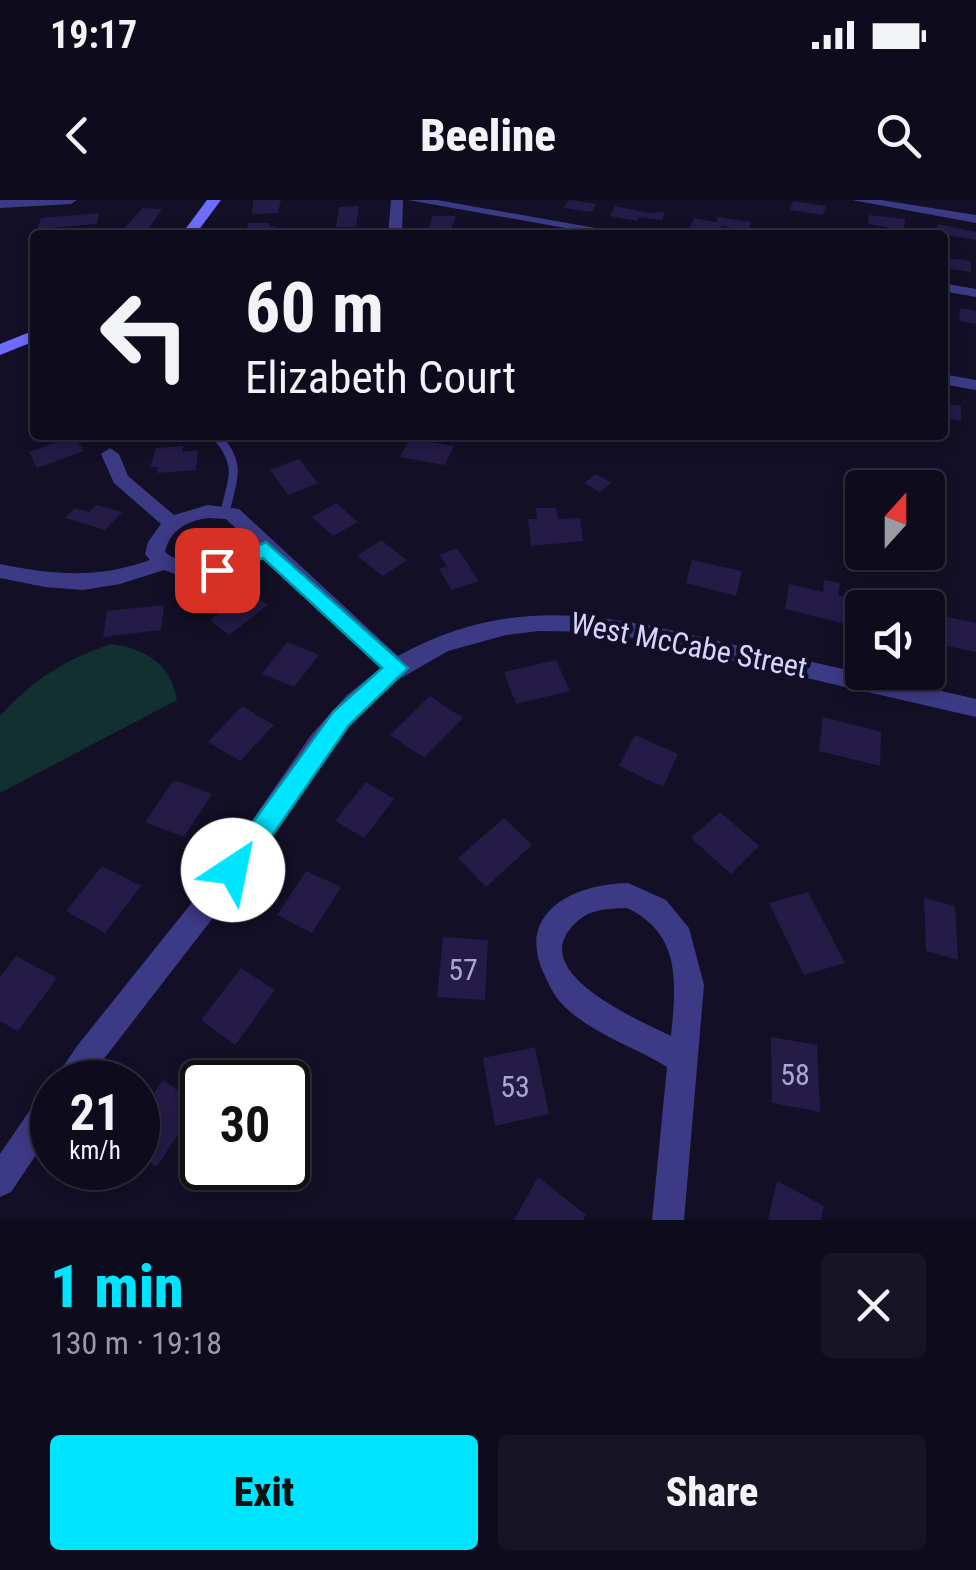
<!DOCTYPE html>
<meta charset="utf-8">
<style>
body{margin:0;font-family:"Roboto Condensed",sans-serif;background:#171425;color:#f1f3f6;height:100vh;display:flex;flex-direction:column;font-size:38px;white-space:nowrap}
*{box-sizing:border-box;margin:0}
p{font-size:32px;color:#9b9ba3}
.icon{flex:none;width:55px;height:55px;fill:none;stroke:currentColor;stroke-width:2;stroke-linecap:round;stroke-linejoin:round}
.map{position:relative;height:1020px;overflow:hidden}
.drawer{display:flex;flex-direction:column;background:#0e0b1c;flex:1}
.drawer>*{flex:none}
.banner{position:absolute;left:30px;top:30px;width:918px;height:210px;border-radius:10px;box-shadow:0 5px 15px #0003,0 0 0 2px #2e2b3b;background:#0e0b1c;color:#f1f3f6;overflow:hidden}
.needle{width:65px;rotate:21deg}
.fabs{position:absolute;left:845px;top:270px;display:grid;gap:20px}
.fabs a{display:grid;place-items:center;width:100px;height:100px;border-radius:10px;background:#0e0b1c;box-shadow:0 5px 15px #0003,0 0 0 2px #2e2b3b;font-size:50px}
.speed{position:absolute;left:30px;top:860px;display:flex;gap:20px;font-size:50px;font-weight:700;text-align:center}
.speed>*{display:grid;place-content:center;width:130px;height:130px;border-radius:50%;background:#0e0b1c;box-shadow:0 5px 15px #0003,0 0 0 2px #2e2b3b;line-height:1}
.speed small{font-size:25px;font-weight:400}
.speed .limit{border:5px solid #111;border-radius:15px;background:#fff;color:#111}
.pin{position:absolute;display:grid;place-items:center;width:85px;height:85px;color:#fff;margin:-42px;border-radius:20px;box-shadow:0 5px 15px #0006}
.me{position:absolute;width:110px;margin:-55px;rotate:34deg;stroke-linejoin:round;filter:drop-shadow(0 0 8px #0008)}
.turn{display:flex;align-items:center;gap:35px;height:210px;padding:0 50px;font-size:45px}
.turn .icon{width:130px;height:130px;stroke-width:2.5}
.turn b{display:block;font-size:70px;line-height:85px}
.round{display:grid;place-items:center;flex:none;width:105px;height:105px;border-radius:10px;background:#171425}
.headline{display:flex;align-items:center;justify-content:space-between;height:170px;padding:0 50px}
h1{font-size:60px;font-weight:800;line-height:75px;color:#00e5ff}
.cta{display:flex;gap:20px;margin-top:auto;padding:20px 50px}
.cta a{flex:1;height:115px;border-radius:10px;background:#00e5ff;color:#111;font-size:40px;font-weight:800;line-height:115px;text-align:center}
.cta a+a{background:#171425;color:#f1f3f6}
.status{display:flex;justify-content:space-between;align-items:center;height:70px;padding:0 50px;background:#0e0b1c;direction:ltr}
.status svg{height:28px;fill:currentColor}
header{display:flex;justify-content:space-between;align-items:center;height:130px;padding:0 50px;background:#0e0b1c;font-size:45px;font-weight:800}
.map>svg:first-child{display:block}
.green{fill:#12302f}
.building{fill:#241b47}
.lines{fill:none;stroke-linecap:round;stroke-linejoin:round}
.service{stroke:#3d3a85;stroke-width:9}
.minor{fill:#3d3a85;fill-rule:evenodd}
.tertiary{fill:#3d3a85;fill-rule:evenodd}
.secondary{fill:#6f6bff;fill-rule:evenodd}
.route{fill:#00e5ff;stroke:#0095a6;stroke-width:2.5}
.labels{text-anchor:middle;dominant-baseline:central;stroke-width:9;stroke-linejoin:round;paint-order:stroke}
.street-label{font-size:30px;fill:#d9d4ff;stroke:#130f26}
.near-number-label{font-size:30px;fill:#aca6d1}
</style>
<div class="status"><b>19:17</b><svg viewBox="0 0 49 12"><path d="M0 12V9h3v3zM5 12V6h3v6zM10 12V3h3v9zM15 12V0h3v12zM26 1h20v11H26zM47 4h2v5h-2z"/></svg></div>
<header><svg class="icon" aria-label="back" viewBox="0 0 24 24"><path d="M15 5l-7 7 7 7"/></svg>Beeline<svg class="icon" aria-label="search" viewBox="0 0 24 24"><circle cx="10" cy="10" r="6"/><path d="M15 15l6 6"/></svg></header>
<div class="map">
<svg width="976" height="1020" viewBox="0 0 976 1020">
<rect width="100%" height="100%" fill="#130f26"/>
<path class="green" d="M111,444C146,449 170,463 177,500L0,593V516C32,480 66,459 111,444Z"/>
<g class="building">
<path d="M253,0H281L278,13L252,14Z"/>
<path d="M569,0H571L597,4L591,12L563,8Z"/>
<path d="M793,1L826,6L823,15L790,10Z"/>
<path d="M359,6L356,27H336L339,7Z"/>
<path d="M615,6L648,13L665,12L662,20L639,17L637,21L610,16Z"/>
<path d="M143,8L162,9L144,35H118Z"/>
<path d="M99,13L97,24L37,29L41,18Z"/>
<path d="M869,15L905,19L904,30L868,24Z"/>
<path d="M433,16H456L449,35H426Z"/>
<path d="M718,17L751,22L749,31L722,26L720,33L689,30L694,18L716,22Z"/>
<path d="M248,23H270L269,27L277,26L266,35H246Z"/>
<path d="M938,24L976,32V40L936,33Z"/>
<path d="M942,57L971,61V72L942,68Z"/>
<path d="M960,108L976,111V124L959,121Z"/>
<path d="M942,203L961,206V221L942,217Z"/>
<path d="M74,236L84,251L37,268L29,252Z"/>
<path d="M410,239L454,246L445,265L400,257Z"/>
<path d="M183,246L182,252L198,250L196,270L157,273L158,267H150L156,248Z"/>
<path d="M299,259L318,283L288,295L270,270Z"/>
<path d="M596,274L612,283L600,292L584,283Z"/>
<path d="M336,303L358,322L333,336L312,317Z"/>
<path d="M96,305L122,312L105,330L65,318L75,308L89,312Z"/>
<path d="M536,308H556L558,319L580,318L583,341L531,346L528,319H537Z"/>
<path d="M381,340L407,360L383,376L357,356Z"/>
<path d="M457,348L479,381L452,390L439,369L447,366L439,355Z"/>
<path d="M692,360L742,371L736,396L686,383Z"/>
<path d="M824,380L840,383L838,395L849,398L846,424L785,409L789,384L823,392Z"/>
<path d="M248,391L268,405L229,435L210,420Z"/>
<path d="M164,405L161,430L103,437L107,411Z"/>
<path d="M928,413L976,423V452L928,442Z"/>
<path d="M287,442L319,455L294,487L262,474Z"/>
<path d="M556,460L570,491L516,504L504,472Z"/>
<path d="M430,496L463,518L424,558L390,535Z"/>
<path d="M242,506L274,525L240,561L208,542Z"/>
<path d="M823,517L881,532L880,566L819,551Z"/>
<path d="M635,535L678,554L663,587L619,566Z"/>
<path d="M174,580L212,594L184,637L145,622Z"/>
<path d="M366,582L394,599L364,638L335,621Z"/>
<path d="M720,612L759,646L731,674L691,638Z"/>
<path d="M504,618L532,645L486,687L458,658Z"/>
<path d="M102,666L141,686L105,733L66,711Z"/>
<path d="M306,671L341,687L312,733L277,715Z"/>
<path d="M808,692L845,763L804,775L769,703Z"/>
<path d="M924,698L955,706L958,760L926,751Z"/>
<path d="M443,737L488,740L485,800L437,797Z"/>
<path d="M16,756L57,778L18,831L0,821V777Z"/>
<path d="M241,768L275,790L235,845L201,820Z"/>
<path d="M771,837L817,845L820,912L772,903Z"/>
<path d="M535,847L549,914L495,926L483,858Z"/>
<path d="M163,880L199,905L156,967L138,953V916Z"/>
<path d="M538,977L586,1015L583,1020H514Z"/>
<path d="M777,981L824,1006L821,1020H768Z"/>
</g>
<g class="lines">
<path class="service" d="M216,235C242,265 233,276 225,312"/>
<g class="minor">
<path d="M0,0H77L71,4L0,8Z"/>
<path d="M391,0H403L402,35H388Z"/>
<path d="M408,0H437L635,35H604Z"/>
<path d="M852,0H881L976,15V23Z"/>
<path d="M942,83L976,89V97L942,91Z"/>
<path d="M110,248L119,254L128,276L174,315L208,305L239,309L398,456C522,387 626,420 753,449C827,465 902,482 976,499V517L607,432L539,431L506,435L448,451L389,485L345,528L236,688L86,882H53L77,846L218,670L311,535L347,495L382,467L266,357L209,377L180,376L164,370L120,384L83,390L45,387L0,378V364C53,375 98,379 150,360L145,354L148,342L161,324L114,283L101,254ZM208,318L226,319L255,346C226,361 193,374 165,352C170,330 187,321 208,318Z"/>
<path d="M628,683L666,700L689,728L704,785L684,1020H652L667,867C635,847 595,835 566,808C556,799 551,789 545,776C514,713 573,684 628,683ZM627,708C682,734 676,784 671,836C641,821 532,776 570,729C586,709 603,709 627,708Z"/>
<path d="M52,890V931L11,992L0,997V954L41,894Z"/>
</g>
<path class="tertiary" d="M942,174L976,180V190L942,184Z"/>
<g class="secondary">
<path d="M207,0H221L195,35H181Z"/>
<path d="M35,130V141L0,155V144Z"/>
</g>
</g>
<path class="route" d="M266,342L408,468L349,525L242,679L233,683L224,679L220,670L224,662L333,512L382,468L263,358L217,377L207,370Z"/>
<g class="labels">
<g class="street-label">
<text transform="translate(689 445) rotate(11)">West McCabe Street</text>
</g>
<g class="near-number-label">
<text x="463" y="769">57</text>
<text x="795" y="874">58</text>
<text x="515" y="886">53</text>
</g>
</g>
</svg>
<div class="fabs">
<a><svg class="needle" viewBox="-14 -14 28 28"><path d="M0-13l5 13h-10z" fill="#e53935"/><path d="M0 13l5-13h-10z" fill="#9b9ba3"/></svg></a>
<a><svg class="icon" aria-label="sound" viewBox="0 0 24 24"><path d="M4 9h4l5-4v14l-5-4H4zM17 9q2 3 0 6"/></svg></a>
</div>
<div class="speed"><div>21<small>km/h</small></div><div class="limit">30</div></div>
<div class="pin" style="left:217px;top:370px;background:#d93025"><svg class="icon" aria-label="arrive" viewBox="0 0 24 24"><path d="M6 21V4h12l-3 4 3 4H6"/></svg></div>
<svg class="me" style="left:233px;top:670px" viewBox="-20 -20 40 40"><circle r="19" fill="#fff"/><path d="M0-13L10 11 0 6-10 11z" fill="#00e5ff"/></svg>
<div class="banner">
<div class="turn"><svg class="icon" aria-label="left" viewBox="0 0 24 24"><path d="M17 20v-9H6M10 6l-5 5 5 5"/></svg><div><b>60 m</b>Elizabeth Court</div></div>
</div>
</div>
<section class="drawer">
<div class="headline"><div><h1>1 min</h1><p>130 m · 19:18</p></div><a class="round"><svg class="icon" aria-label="close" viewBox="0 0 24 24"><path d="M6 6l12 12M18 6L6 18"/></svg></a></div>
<div class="cta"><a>Exit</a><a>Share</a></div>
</section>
